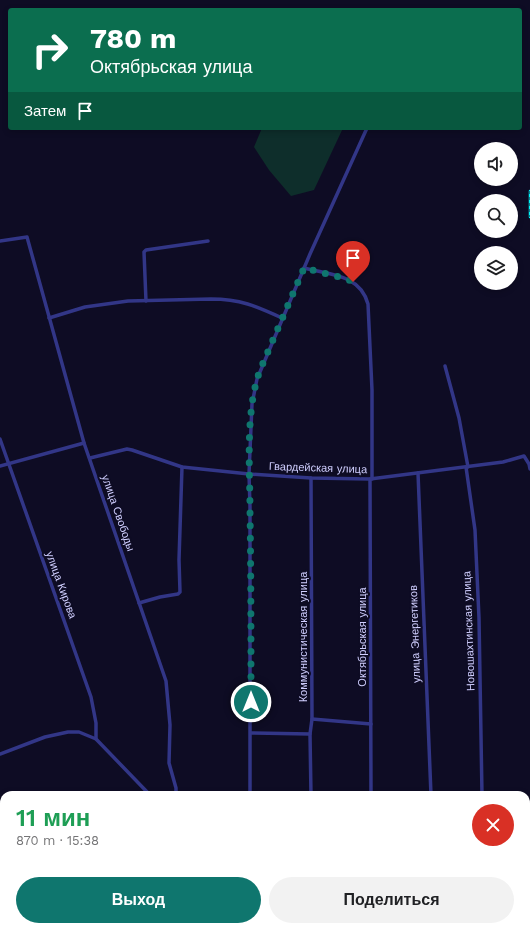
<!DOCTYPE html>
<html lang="ru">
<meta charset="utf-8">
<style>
body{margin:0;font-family:"Work Sans",sans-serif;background:#f2f2f2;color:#202124;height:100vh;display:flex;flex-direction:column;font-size:15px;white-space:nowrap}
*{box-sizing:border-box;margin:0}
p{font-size:13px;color:#757577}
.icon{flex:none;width:22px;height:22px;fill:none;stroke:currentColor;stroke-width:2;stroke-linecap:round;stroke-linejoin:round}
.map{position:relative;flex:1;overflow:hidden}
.panel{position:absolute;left:0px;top:791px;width:530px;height:140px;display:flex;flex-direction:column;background:#fff;border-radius:12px 12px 0 0;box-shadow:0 2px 6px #0003}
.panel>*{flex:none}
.banner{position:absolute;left:8px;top:8px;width:514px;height:122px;border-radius:4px;box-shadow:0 2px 6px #0003;background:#0b6e4f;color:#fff;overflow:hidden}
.controls{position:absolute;left:474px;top:142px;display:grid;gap:8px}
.controls a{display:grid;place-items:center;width:44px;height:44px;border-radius:50%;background:#fff;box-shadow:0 2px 6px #0003;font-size:20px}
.pin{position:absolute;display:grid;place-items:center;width:34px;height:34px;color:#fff;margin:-41px -17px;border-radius:50% 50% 50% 0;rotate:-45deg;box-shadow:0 0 4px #0007}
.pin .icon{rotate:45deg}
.me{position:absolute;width:44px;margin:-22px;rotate:0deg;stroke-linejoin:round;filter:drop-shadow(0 0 3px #0008)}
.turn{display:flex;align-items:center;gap:14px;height:84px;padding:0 16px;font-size:18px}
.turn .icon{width:52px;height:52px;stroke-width:2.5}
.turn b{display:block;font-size:28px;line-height:34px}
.then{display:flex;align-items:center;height:38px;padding:0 16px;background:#0003;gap:8px;font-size:15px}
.round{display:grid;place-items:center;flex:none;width:42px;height:42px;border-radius:21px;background:#f2f2f2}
.overview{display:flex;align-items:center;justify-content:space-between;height:68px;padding:0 16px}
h1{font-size:24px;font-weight:600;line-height:30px;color:#1e9e55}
.action{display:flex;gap:8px;margin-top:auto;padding:8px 16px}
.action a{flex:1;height:46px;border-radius:24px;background:#0f766e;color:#fff;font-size:16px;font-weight:600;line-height:46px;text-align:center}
.action a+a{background:#f2f2f2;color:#202124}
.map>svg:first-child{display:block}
.green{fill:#0e2e2b}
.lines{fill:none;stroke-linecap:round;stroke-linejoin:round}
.minor{stroke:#323687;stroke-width:3.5}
.rail-casing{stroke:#00f6fa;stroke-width:2.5}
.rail{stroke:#0e0c24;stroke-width:1;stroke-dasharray:3;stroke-linecap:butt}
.route{stroke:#0f766e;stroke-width:7;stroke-dasharray:0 12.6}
.labels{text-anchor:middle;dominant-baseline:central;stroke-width:4;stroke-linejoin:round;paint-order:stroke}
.street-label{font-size:11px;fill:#d0cfff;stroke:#0e0c24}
</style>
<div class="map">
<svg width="530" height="931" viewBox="0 0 530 931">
<rect width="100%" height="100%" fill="#0e0c24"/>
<path class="green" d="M262,128H343L314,190L291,196L269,170L254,147Z"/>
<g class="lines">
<g class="minor">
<path d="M0,241L27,237L84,443L166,681L170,725L169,763L176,788V795"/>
<path d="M304,268C330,275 360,274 368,304L372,390V479"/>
<path d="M146,301L144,252L146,250L208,241"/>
<path d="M49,318L85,307L128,301L211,299C240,299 256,306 282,318"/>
<path d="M445,366L459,418L468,467"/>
<path d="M0,439L91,697L96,723V739"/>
<path d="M90,458L127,449L132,450L182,467L249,474L311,478L370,479L503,462L524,456L529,464L530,469"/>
<path d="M0,466L84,443"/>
<path d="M466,467L475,530L479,618L482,795"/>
<path d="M418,473L431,795"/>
<path d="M311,478L312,719L310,734L311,795"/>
<path d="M370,479L371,795"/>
<path d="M139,603L160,597L178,594L180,592L179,560L182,467"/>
<path d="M312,719L371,724"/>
<path d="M251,733L310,734"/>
<path d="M0,754L45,737L68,732H79L96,739L150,795"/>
<path d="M250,795V507L249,474L252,404L257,379L310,254L367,128"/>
<path d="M526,813L530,811"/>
<path d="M0,871H4"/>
<path d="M234,927V931"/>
</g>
<defs>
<g id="rail">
<path d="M530,191V217"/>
<path d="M526,852H530"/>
<path d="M526,919H530"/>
<path d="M0,930L22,927"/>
<path d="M16,931L43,927"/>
<path d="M44,931L77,927"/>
</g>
</defs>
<use href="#rail" class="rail-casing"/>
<use href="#rail" class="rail"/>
</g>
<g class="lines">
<path class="route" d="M251,702C251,638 251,575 250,511C250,467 245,412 260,370L304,268L347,279L353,282"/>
</g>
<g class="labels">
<g class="street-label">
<text transform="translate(318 468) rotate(2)">Гвардейская улица</text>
<text transform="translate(118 513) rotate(71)">улица Свободы</text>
<text transform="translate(61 585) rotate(70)">улица Кирова</text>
<text transform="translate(469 631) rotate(-92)">Новошахтинская улица</text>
<text transform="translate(415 634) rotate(-92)">улица Энергетиков</text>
<text transform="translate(303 637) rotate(-90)">Коммунистическая улица</text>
<text transform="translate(362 637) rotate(-90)">Октябрьская улица</text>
</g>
</g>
</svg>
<div class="controls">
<a><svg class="icon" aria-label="sound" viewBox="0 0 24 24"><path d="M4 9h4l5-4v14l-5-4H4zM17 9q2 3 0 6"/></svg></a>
<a><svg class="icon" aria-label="search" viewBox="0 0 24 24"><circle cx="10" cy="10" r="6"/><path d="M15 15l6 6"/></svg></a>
<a><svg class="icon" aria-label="layers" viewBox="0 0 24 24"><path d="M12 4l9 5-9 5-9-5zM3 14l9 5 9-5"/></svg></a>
</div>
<div class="pin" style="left:353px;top:282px;background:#d93025"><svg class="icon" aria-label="arrive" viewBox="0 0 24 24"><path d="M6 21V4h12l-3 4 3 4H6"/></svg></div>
<svg class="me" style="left:251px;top:702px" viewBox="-20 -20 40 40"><circle r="17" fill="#0f766e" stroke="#fff" stroke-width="3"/><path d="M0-11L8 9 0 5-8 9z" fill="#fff"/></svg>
<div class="banner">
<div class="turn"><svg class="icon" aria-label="right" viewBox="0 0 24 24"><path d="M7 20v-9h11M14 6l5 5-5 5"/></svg><div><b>780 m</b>Октябрьская улица</div></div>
<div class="then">Затем<svg class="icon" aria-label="arrive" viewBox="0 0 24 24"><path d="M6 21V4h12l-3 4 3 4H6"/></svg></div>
</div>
<section class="panel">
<div class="overview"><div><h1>11 мин</h1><p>870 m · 15:38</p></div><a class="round" style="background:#d93025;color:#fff"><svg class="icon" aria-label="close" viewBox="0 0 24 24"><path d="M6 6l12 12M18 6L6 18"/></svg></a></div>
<div class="action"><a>Выход</a><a>Поделиться</a></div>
</section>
</div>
